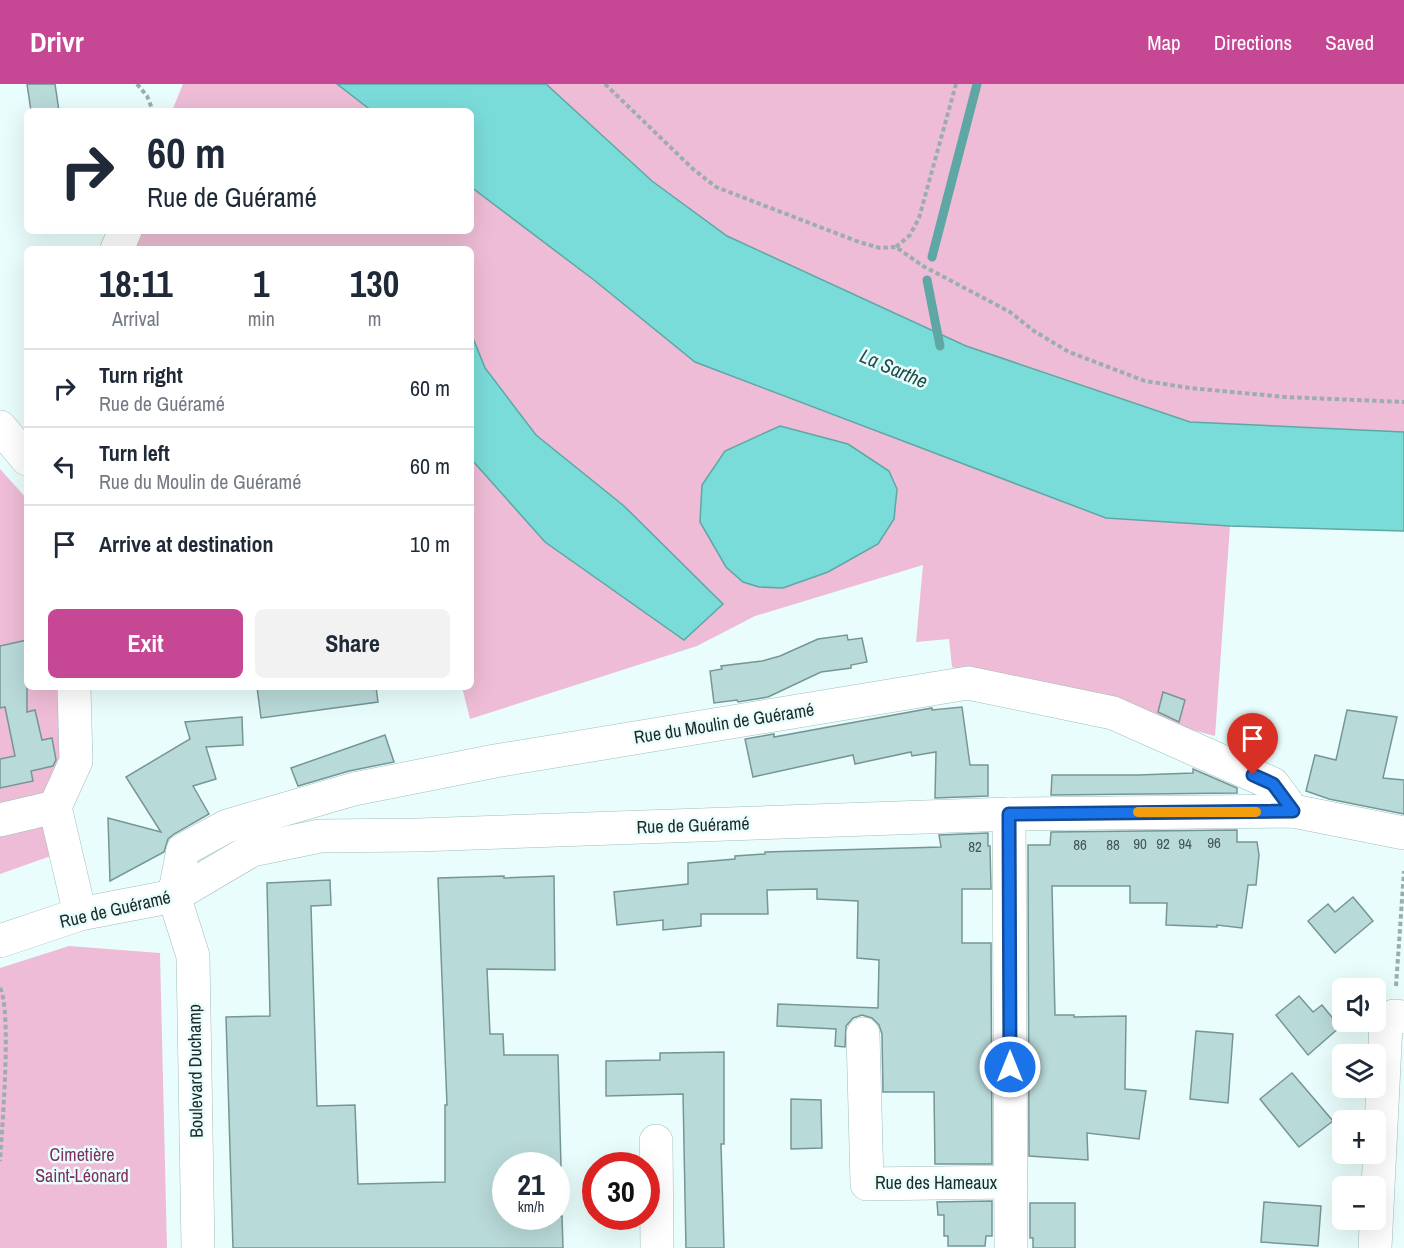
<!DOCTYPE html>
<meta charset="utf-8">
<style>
body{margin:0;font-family:"Archivo Narrow",sans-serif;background:#f2f2f3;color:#1f2937;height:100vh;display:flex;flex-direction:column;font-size:22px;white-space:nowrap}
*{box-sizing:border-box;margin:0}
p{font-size:20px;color:#747a83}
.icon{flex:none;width:33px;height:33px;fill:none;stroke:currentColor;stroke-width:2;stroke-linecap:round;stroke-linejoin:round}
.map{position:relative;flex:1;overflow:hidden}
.sheet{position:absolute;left:24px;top:162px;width:450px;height:444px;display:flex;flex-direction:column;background:#fff;border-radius:9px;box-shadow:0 6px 24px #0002}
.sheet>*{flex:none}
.guide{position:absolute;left:24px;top:24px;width:450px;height:126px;border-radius:9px;box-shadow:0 6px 24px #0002;background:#fff;color:#1f2937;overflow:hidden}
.tools{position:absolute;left:1332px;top:894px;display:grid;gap:12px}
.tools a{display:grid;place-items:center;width:54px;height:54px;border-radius:9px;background:#fff;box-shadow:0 6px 24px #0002;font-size:30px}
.speed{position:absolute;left:492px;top:1068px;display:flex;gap:12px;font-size:30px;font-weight:700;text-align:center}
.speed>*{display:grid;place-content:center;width:78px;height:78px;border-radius:50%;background:#fff;box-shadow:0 6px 24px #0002;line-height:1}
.speed small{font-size:15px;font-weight:400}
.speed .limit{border:9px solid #d22;background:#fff;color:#111}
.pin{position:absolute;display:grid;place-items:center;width:51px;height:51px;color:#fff;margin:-62px -26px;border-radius:50% 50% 50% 0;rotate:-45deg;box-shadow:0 0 6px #0007}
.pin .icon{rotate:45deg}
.me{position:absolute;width:66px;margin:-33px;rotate:0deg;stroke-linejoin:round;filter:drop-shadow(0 0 4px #0008)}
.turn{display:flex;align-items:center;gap:21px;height:126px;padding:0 24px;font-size:27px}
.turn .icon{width:78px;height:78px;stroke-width:2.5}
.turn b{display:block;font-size:42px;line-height:51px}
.eta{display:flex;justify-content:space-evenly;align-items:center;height:102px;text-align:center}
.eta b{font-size:36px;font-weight:700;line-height:42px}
.primary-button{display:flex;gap:12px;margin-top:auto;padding:12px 24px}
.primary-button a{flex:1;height:69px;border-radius:9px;background:#c64895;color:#fff;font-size:24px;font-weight:700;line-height:69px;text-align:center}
.primary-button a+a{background:#f2f2f3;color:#1f2937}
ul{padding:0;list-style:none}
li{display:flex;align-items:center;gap:18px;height:78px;padding:0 24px;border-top:2px solid #e0e1e3}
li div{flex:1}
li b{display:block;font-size:22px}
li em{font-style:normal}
header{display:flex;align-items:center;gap:36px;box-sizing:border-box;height:84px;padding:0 30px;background:#c64895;color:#fff}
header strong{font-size:28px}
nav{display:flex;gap:33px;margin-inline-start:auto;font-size:21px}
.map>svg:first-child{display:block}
.green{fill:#eebcd6}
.water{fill:#7adcd9;stroke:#5ea7a4;stroke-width:1.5}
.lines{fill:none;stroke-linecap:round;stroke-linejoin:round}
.stream{stroke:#5ea7a4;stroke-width:9}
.building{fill:#b8dad8;stroke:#769695;stroke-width:1.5}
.minor-casing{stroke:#9dbebc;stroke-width:34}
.path{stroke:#9caeac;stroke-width:4;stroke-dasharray:4.5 3;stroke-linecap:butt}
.minor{stroke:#fff;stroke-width:33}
.route-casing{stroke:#114b97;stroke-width:15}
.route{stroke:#1a73e8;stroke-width:10}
.slow{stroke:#f59e0b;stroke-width:10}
.labels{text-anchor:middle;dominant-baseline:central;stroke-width:5;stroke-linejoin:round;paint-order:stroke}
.number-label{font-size:15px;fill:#445656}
.street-label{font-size:18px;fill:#1d2a2a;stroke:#e9fefc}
.park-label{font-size:18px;fill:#7e2f5f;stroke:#e9fefc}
.water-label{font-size:20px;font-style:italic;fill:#224e4d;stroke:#e9fefc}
</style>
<header>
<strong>Drivr</strong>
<nav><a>Map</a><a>Directions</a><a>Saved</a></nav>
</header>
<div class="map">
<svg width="1404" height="1164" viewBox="0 0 1404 1164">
<rect width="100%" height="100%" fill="#e9fefc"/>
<g class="green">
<path d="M183,0H1404V435L1230,442L1215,652L952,583L949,555L916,558L923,481L755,532L697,562L470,635L462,603H471V165H115L123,147H471V27H172Z"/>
<path d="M0,385L27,415V603H69L65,767L0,790Z"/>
<path d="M69,862L160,869L167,1164H0V884Z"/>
</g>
<g class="water">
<path d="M337,0H546L652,97L727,152L966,262L1190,338L1404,348V447L1230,442L1106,434L695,278L594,196L471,103V27H372Z"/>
<path d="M471,249L485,284L536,351L624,422L723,520L684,556L545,458L471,375Z"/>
<path d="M780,342L848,360L889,387L897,405L894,435L878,460L828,488L783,504L759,503L743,498L726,483L700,438L702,401L725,367Z"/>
</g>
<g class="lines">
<g class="stream">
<path d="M932,173L977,0"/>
<path d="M927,196L940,262"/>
</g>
</g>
<g class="building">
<path d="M27,0H55L59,27H31Z"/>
<path d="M847,551L848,556L862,554L867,578L851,581V584L821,588L768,613L738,618L737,616L714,619L710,587L722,585L721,582L762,577L780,572L818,555Z"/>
<path d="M27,556V628L35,626L42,656L52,654L56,676L53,682L31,687L33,697L0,704V675L15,672L5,623L0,624V562Z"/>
<path d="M257,603H376L378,618L261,634Z"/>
<path d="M1163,608L1185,616L1179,638L1158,628Z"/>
<path d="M962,623L970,681H988V712L935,714L936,668L912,672L911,668L855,680L853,671L753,693L745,655L774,650V653L932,624V626Z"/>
<path d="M1347,626L1397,633L1383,694L1404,696V730L1329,715L1306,707L1315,671L1336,676Z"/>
<path d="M242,633L243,661L206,663L216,695L193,702L209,730L174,750L168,755L164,768L110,797L108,734L161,748L126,693L190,655L185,638Z"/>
<path d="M385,651L394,678L349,687L298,702L291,684Z"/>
<path d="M1193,685L1237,704V709L1051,711L1052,691H1138L1193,689Z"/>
<path d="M1237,746V758H1257L1259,771L1256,801H1248L1242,844L1217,841V843L1166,841L1167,819H1130V802H1052L1055,931H1074V933L1126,932L1125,1005L1146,1007L1139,1055L1087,1049L1088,1076L1029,1072L1028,761H1050L1051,748Z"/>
<path d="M988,749V762H990L991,805H962V859H991L992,1080H935L934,1008H883L882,950L879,941L872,934L862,931L853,934L846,942L845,963L835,962L836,945L777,942L778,920L878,924L879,876L857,874L858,817L817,815V805L767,806L768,830H701V842L663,846V836L617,841L614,808L688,800V779L735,775V772L765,770V768L941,763L939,751Z"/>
<path d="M504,792V794L554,792L555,886L487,885L490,950H503L504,971H558L561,1082H506V1132H562L563,1164H233L226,933L270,932L267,799L330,796L331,821L311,822L317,1022L355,1021L358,1100L445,1098V1021H447L438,794Z"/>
<path d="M1353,813L1373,837L1335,869L1308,837L1328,820L1335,828Z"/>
<path d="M1299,912L1313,928L1322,921L1340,943L1308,971L1276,931Z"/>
<path d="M1196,947L1233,950L1228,1019L1190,1015Z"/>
<path d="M724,968V1060H721L724,1164H686L683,1010L606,1012V977L660,976V969Z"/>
<path d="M1292,989L1333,1037L1299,1063L1260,1015Z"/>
<path d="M791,1015L821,1016L822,1064L791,1065Z"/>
<path d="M992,1117V1152H986L985,1162H948V1152H944V1131H938L937,1118Z"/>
<path d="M1264,1118L1321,1122L1318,1162L1261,1158Z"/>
<path d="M1030,1119H1075V1164H1033V1154H1030Z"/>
</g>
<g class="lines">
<defs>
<g id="minor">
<path d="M117,165L125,147"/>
<path d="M0,343L27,375"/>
<path d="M74,603L76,677L55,723L80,830"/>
<path d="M1009,730L1011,1164"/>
<path d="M0,736L55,723"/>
<path d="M0,857L80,830L174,812L252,766L320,752L418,751L1009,730L1293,727L1404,749"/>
<path d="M863,950L867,1100L1010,1098"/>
<path d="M656,1057L657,1164"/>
<path d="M198,1164L193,872L174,812L183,766L227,742L354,705L495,677L968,599L1113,629L1273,700L1293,727"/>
<path d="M1375,1164L1386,940L1394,932L1404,933"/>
</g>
</defs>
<use href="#minor" class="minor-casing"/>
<g class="path">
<path d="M137,0L147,12L153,27"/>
<path d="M605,0L693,85L716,103L859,158L880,164L896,163L923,182L1010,228L1034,247L1069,268L1145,297L1190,304L1285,313L1404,318"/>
<path d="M896,163L910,151L919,134L956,0"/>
<path d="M1396,902L1404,787"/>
<path d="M0,904C12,926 2,1045 0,1077"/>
</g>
<use href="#minor" class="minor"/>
</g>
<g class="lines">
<defs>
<path id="route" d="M1010,983L1009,730L1293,727L1273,700L1253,691"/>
</defs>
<use href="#route" class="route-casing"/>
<use href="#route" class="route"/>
<path class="slow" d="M1138,728H1256"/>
</g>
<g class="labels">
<g class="number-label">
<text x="1214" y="758">96</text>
<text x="1140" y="759">90</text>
<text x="1163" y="759">92</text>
<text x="1185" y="759">94</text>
<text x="1080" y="760">86</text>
<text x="1113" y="760">88</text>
<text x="975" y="762">82</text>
</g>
<g class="street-label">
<text transform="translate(724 639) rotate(-9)">Rue du Moulin de Guéramé</text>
<text transform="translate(693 741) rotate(-2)">Rue de Guéramé</text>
<text transform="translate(115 825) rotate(-13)">Rue de Guéramé</text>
<text transform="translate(195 987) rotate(-91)">Boulevard Duchamp</text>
<text x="936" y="1098">Rue des Hameaux</text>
</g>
<g class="park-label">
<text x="82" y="1070">Cimetière<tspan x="82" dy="21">Saint-Léonard</tspan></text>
</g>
<g class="water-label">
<text transform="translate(894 284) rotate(23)">La Sarthe</text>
</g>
</g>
</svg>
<div class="tools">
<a><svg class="icon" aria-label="sound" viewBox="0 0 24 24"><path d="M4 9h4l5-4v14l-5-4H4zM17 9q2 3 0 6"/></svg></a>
<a><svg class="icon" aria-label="layers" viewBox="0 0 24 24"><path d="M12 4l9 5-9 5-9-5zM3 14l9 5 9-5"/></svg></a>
<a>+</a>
<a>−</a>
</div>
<div class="speed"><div>21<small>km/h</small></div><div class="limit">30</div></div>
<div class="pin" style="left:1253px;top:691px;background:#d93025"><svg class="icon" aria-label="arrive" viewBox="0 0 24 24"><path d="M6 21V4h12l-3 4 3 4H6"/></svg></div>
<svg class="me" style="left:1010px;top:983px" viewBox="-20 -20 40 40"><circle r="17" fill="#1a73e8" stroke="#fff" stroke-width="3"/><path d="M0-11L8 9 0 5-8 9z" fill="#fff"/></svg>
<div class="guide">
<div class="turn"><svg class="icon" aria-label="right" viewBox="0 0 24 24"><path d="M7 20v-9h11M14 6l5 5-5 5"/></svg><div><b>60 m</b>Rue de Guéramé</div></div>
</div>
<section class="sheet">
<div class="eta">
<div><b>18:11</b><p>Arrival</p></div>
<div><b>1</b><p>min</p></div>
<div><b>130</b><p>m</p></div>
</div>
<ul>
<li><svg class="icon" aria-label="right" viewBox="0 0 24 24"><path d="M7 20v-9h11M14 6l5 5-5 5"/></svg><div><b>Turn right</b><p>Rue de Guéramé</p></div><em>60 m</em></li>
<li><svg class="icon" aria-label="left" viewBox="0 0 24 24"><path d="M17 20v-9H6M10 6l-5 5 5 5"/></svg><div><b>Turn left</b><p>Rue du Moulin de Guéramé</p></div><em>60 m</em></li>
<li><svg class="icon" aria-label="arrive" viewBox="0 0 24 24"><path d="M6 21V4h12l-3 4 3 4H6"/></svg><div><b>Arrive at destination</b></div><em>10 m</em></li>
</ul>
<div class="primary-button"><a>Exit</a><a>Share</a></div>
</section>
</div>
